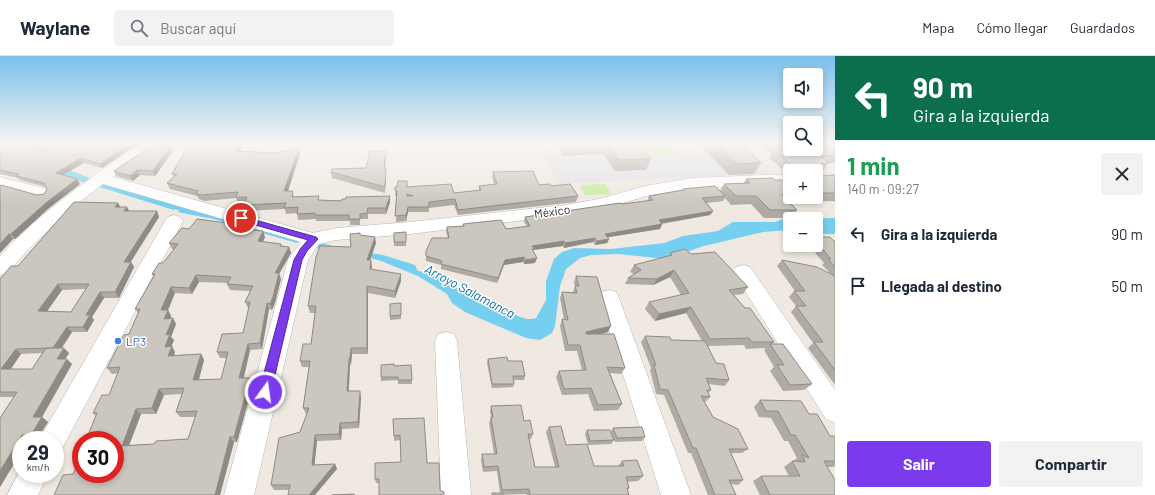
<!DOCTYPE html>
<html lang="es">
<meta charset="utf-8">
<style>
body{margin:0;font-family:Barlow,sans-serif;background:#f2f2f3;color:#1f2937;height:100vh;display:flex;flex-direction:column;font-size:15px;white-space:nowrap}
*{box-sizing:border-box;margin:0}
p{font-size:13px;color:#747a83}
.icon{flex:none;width:22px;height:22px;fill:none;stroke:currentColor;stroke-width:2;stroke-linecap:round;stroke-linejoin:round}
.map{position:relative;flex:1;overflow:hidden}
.sheet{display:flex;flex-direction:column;background:#fff;width:320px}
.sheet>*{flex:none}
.banner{background:#0b6e4f;color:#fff;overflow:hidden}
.tools{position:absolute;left:783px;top:12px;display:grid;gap:8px}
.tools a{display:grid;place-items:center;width:40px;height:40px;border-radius:4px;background:#fff;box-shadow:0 2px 6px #0003;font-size:20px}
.speed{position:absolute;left:12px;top:375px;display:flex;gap:8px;font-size:20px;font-weight:700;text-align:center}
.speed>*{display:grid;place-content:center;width:52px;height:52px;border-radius:50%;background:#fff;box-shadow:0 2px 6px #0003;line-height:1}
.speed small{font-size:10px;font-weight:400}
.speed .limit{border:6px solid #d22;background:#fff;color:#111}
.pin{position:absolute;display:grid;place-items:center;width:34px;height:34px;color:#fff;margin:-17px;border:2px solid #fff;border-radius:50%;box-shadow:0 1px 4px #0007}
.me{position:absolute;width:44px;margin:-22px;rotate:14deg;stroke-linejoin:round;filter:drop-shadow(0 0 3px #0008)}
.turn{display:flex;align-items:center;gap:14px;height:84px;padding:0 12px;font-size:18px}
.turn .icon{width:52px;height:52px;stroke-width:2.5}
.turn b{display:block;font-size:28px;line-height:34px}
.round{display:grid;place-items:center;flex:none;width:42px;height:42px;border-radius:4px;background:#f2f2f3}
.overview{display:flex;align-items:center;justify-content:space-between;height:68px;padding:0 12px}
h1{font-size:24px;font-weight:700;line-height:30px;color:#1e9e55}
.button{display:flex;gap:8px;margin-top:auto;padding:8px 12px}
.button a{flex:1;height:46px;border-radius:4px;background:#7c3aed;color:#fff;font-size:16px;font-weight:700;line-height:46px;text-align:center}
.button a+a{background:#f2f2f3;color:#1f2937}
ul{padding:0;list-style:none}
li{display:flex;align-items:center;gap:12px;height:52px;padding:0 12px}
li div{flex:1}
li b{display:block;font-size:15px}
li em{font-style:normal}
header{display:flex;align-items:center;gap:24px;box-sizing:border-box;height:56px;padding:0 20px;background:#fff;border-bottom:1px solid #e0e1e3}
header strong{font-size:19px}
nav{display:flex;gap:22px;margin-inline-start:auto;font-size:14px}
.search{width:280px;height:36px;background:#f2f2f3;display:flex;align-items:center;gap:10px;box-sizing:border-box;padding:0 14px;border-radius:4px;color:#747a83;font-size:15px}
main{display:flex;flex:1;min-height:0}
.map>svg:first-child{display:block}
.industrial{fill:#e3e1e8}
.pitch{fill:#c9ec9a}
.water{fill:#75cff0}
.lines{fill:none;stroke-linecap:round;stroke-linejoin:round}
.stream{stroke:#75cff0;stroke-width:3.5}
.minor-casing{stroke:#b4b7c1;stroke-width:1}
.minor{fill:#fff;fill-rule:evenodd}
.wall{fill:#afaba4;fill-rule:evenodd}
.shaded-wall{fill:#8e8b86}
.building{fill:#cbc7bf;stroke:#8e8b86;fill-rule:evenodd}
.route{fill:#7c3aed;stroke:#51269a}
.shop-dot{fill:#3f7fe0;stroke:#fff;stroke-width:1.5}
.labels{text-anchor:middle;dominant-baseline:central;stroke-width:3;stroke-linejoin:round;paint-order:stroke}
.street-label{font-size:12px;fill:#2e2e2e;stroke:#fff}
.shop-label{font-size:12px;fill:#366cbe;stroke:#fff;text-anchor:start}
.water-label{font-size:13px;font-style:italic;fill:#0d6fa3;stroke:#fff}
</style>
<header>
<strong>Waylane</strong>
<div class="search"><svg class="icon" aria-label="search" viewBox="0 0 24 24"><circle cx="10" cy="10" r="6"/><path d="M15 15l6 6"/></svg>Buscar aquí</div>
<nav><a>Mapa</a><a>Cómo llegar</a><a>Guardados</a></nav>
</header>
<main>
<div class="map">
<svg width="835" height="439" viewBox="0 0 835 439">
<rect width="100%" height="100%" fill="#efe9e1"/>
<path class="industrial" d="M534,87H744L778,117L559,128Z"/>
<g class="pitch">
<path d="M630,87H670L681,99L640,101Z"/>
<path d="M605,128L611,138L585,139L580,129Z"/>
</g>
<g class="water">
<path d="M26,87H39L54,104L63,111L94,124L89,128L51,115Z"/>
<path d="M97,125L177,149L174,154L93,129Z"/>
<path d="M182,150L302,183L297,187L213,163L178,156Z"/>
<path d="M835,162V178H816V163H795Z"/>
<path d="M783,163H790V174L763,176L704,190L666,203L618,198L591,199L580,202L566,213L560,230L555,270L552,277L540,284L526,282L465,256L452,247L447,238L418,220L381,205L360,199L315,192L318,186L344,193L383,199L415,209L418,215L430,217L442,225L511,256C520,261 526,265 536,262L546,244V225L554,203L562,196L574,192L611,193L664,187L683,180L718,175L733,166H775Z"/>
</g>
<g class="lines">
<path class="stream" d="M170,150L184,154"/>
<defs>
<g id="minor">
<path d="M142,87H159L157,90L113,121L313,177L336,172L410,166L566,149L599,143L645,130L691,122L790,118V128L691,132L647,140L601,153L566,159L410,178L336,184L319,188L308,204L254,439H224L288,204L301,186L103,128C68,154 36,184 7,217L0,219V200C42,155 92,120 142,87Z"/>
<path d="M0,121L47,133L49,137L47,141L41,142L0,131Z"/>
<path d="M174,159L180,161L183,165L62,393L55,396V384H40L44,375L165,165L168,161Z"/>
<path d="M743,209L750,211L835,334V367L826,363L736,221L733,216L736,211Z"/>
<path d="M609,234L616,236L619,242L691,439H661L599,242L602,236Z"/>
<path d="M446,276L454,278L457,285L471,439H441L435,285L438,278Z"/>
<path d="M21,413V418H48L38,439H7Z"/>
</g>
</defs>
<use href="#minor" class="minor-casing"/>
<use href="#minor" class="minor"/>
</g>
<g class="wall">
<path d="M0,87L42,94L112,91L118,87H134L135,90L102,112L84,107L63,119L77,123L80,128L49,152L15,183H13L0,197V130L37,139L44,138L47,133L46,131L20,124L18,122L0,118Z"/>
<path d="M185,87H243L240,95L277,97L299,92L300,98L288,135L295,141L320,144L390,146L386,158H368V163H360V169H350V165H316V163L298,164L297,157L286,158L285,153L246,155L244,149L245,147H238L236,142L204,145L199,143L197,140L170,133L167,127L174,121L172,118L189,90Z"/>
<path d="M556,87H639L651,103L646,114L615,115L603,98L563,100Z"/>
<path d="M698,87H740L761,107L754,118L729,119Z"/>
<path d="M759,87H835V107H828L823,115H821V120L835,119V146L833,145L790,146L797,154L791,162H764L751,148L731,149L725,142L723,145L706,147L713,155L710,159L662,168L660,173L608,181L609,183L607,187L595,189L593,186L564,192L563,190L533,194V196L535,207L524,208L523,206L504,209L497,227L441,213V209L426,205V195L448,182L446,176L447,171L463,170V168L506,173L527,170L524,166L525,161L647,145L649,140L682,135L683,133L720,135L724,128L744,127L746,123L775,124H790V141H816V115H790V117H787L769,102L772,98Z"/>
<path d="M171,90L173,95L155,120L140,119L133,125L116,120L114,115Z"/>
<path d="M386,101L385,112L386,118L385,137L332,122L331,116L366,112Z"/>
<path d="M493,116L539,129L551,130L578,140L576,146L458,159L454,149L429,152V156H408L406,165L396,166L397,140H395V134L397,131H407L454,137L479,135V130L494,128L492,121Z"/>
<path d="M121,151H127L129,155H157L159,161L131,206L134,211L119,242H104L92,261L94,264L87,276H72L62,292L69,297L65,303L72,308L42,361L48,366L37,383L21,384V396L0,431V362L14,341H0V223ZM86,233L71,256L47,255L62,234ZM42,297L32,313H10L21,298Z"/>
<path d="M236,172L265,181L263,186L281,188L282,190L289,191L291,197L279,218L281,223L275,247L272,254L269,253L262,293L250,294L244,322L253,328L237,386H234L220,439H54L73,418L89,381L88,379L96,360L93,357L109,339L118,317L112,318L107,312L129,278L138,257L135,253L153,220L152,218L163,207L174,193H172L169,187L189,173ZM199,226L228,227L227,228L230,234L250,235L245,246L248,252H249L243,277L217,296L220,302H227L221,323L199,324L204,304L201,298L174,299L175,296L171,290L174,284L171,281L176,268L173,262H171V260L168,254L175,237L192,238ZM182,338L176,356L180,361H195L188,383L154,388L129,389L141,358H156L164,339Z"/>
<path d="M406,176V190H394V186Z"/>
<path d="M360,179L376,187L370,204H371V213L401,225L395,242L368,237V298H352L351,309H350L349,335L361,341L359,372L342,373L341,384L317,385L314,409L335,408L337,413L289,434H274L271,429L300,376L307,358H306L303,352L309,311H302L300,305L311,288L315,257H310L308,250L351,191Z"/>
<path d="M818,181L835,186V329L808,292L813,287L791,256L796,250L789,241L794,235H795L777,210L782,204L831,218L822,209L824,207L816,198L813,189H816V183Z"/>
<path d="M670,197L691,198L748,231L743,238L734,239L774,286L772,288L812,328L804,334L783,335L770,315L774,311L764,294L766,292L746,293L744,289L708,290L716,307L729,324L725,330L708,328L711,334L708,337L710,341L705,346H704L713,361L748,393L742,397H731L743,424L738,429L731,428L736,439H708L691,397H688L664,339L656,338L650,314L651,312L641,286L645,280L671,284L702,285L686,257L655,265L645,253L649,246L681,239L670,221L653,229L625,228L628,222L634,218L630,216L634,209L669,200Z"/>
<path d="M576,220L608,276L601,278L625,312L621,318L610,317L622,348L618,354L594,355L588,338L562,339L556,321L559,315L582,314L577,295H565L560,270L562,263L564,264L560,242L562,236H573L575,231L574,226Z"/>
<path d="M401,247V263L390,264V248Z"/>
<path d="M488,303L525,320L524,324H514V328L513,331L492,332L487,307Z"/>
<path d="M411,309L412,328H398V324L381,325V321L394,310Z"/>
<path d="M760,344L809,358L830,380H835V410L833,411H827L835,439H760L753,425L761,420H789L784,411L792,405H794H793L797,402L788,385H784L771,362L759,361L754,351Z"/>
<path d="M491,350L524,365L533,378L531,383H529L535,411H555L546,376L549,371L566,389L594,410H618L622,405L643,420L638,425L627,426L629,432L627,434L629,439H527L526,438L492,439V437H500L497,415L483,416L481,404L482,398H494L489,367L491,361L490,355Z"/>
<path d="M393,363L427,407L379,427H376L375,423L401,406L400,384L394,385Z"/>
<path d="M613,372L645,381L642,385L615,386L611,376Z"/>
<path d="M587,374L614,384L611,388L588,389L585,378Z"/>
</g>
<g class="shaded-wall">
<path d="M131,87H134L135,90L102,112L100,108Z"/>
<path d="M239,87H243L237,100L236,95Z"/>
<path d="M171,90L173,95L155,120L153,115Z"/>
<path d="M299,92L300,98L286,141L284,135Z"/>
<path d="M386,95V101L384,118V112Z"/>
<path d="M81,102L84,107L59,121L56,117Z"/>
<path d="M137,114L140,119L133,125L130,120Z"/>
<path d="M77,123L80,128L49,152L15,183L11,178L46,147Z"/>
<path d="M390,140V146L386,158V152Z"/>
<path d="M118,147L121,152L115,151Z"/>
<path d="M127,151L130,157L124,155Z"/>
<path d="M408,151V156L406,165V159Z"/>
<path d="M157,155L159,161L127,211L124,206Z"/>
<path d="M713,155L710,159L657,168L659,164Z"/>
<path d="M234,168L236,174L232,172Z"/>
<path d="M662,168L660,173L603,182L605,178Z"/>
<path d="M263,175L265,181L260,191L258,185Z"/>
<path d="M9,178L13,183L0,197V188Z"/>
<path d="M375,181L376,187L368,210L367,204Z"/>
<path d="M595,182L593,186L564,192L565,187Z"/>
<path d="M609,183L607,187L595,189L597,185Z"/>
<path d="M564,185L563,190L533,194L532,198V190Z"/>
<path d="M289,191L291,197L279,218L281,223L275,247L272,254L270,248L275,217Z"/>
<path d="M524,201L523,206L504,209L497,227L498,222L505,204Z"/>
<path d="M537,202L535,207L524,208L525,204Z"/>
<path d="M371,204L372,211L370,219V213Z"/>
<path d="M131,206L134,211L119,242L115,236Z"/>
<path d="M674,214L670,221L653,229L657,223Z"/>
<path d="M401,218V225L395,242V235Z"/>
<path d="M196,219L199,226L192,238L189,232Z"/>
<path d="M58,228L62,234L43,261L38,255Z"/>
<path d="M367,230L368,237V298L367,292Z"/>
<path d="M171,231L175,237L165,261L161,254Z"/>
<path d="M100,236L104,242L92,261L94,264L87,276L83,271L86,259Z"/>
<path d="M267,247L269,253L262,293L260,287Z"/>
<path d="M691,251L686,257L655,265L659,258Z"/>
<path d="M168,254L171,260L168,269L164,263Z"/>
<path d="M173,262L176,268L171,281L174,284L169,297L165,291L166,279Z"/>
<path d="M611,270L608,276L583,282L586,276Z"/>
<path d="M67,271L72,276L58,297L53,292Z"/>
<path d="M248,288L250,294L242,328L239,322Z"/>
<path d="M172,290L175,296L172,306L168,300Z"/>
<path d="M64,292L69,297L62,308L57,303Z"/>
<path d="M351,292L352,298L351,309L350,302Z"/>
<path d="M16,293L21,298L7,319L1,313Z"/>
<path d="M201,298L204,304L197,330L193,324Z"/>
<path d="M349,302L350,309L348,341L347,335Z"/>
<path d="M67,303L72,308L42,361L48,366L37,383L31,379L33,361Z"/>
<path d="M250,322L253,328L237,386L234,381Z"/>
<path d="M159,333L164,339L156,358L152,352Z"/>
<path d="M360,335L361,341L359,372L358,366Z"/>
<path d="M136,353L141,358L127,395L122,390Z"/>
<path d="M340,367L342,373L341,384L339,378Z"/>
<path d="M22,379L29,384H21V396L0,431V415Z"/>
<path d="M315,379L317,385L314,414L312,409Z"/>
<path d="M230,381L234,386L220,439H215Z"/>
<path d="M335,408L337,413L315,439H309Z"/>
</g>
<g class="building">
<path d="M0,87H9L42,94L54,87H96L112,91L118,87H131L100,108L81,102L56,117L77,123L46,147L11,178H9L0,188V130L1,129L37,139L44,138L47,133L44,127L16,120L19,118L0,114Z"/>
<path d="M190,87H239L236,95L277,97L299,92L284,135H293L292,141L319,140L318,144L341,145L342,143H346V141L390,140L386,152H368L367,157L360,158V163H349V159H315V157L297,158L298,151L284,152L286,147L244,149L247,141H236L238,136L202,139L196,138L198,135L167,127L177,118H172Z"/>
<path d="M564,87H639L651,103L619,104L606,87L565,88Z"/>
<path d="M715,87H740L761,107L736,108Z"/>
<path d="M773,87H790V93H816V87H835V99L820,100L829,107L821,108V120L835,119V137H816V115H800L797,112V109H792L774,94L781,93Z"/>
<path d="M154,88L171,90L153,115L137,114L130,120L114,115Z"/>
<path d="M370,95H386L384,112H386L385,131L331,116L332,113L366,112Z"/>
<path d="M533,115L539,129L550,128L551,130L570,128L578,140L458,154L455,143L429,146V151H408L406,159L395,160L397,135L395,134V131H397L398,125H407V131L451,128L454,137L481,134L479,130L497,128L493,116ZM407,138L413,140H407Z"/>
<path d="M772,122L775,124H790V138L782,139L797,154H770L756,140H736L724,128L750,127L746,123Z"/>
<path d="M715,130L725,140L702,142L713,155L659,164L662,168L605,178L609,183L597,185L595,182L565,187L564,185L532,190L534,193H532L537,202L525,204L524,201L505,204L498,222L441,208L442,205L426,200V195L432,182H449L447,171L464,170L463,168L501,164L506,173L530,170L525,161L620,147L622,148L653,144L649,140L684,134L683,133Z"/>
<path d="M74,146L118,147L115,151H127L124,155H157L124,206H131L115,236H100L86,259H90L83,271H67L53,292L16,293L1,313H32L46,292H64L57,303H67L33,361H42L31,379H22L0,415V362L17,336H0V223L11,210H18ZM58,228H89L71,256L38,255Z"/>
<path d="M197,163L234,168L232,172L263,175L258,185L281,188L280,190L289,191L275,217H279L273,241L270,248L267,247L260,287L248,288L239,322H250L234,381H230L215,439H54L63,419L73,418L81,400V418H115V384H88L90,379H88L97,357H93L102,339H109L120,311L107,312L124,279L129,278L140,253H135L155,218H152L159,207H163L178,188L169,187L182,172L189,173ZM196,219L231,221L227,228L253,230L245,246H250L243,277L222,278L217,296H228L221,323L193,324L201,298L168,300L172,290L165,291L170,278L166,279L173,262L164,263L168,254H161L171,231L189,232ZM184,332L176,356L197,355L188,383L156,385L154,388L122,390L136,353L152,352L159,333Z"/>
<path d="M406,176V186H394V177Z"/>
<path d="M360,177V179L375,181L367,204H371L370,213L401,218L395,235L367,230V292H351L350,302H349L347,335H360L358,366L340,367L339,378L315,379L312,409L335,408L309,439H288L290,429H271L279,382L300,376L309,352H303L310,305H300L303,288H311L316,250H308L316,201L320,190L351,191L350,178Z"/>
<path d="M818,181H830L835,186V211L828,203H831L822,192Z"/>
<path d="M685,193L691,198L715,196L748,231L729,234L745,252H750L774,286H752L749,282L710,283L691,251L659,258L649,246L689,237L674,214L657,223L628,222L641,214L634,209L672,199L670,197Z"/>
<path d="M782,204L817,211L835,220V314L814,286H823L796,250H806L794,235H805Z"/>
<path d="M576,220L597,221L611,270L586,276V278H614L625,312L607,311L622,348L598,349L591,332L564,333L559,315L586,314L580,289H568L562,263L568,264L562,236L577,237L575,230H579Z"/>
<path d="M401,247V259L390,260V248Z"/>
<path d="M645,280L670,281L671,284L705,285L716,307L724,308L729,324L706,322L711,334H707L710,341L701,340L713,361L738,373L748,393H729L743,424H729L736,439H715L696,392H693L668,334L660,333L654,309H656Z"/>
<path d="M770,288H783L812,328L790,329L777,309H784Z"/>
<path d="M507,301L508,305H522L525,320H513L514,328H492L488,303Z"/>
<path d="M394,308V310L411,309L412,324H398V321H381V309Z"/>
<path d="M760,344L801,345L809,358H817L830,380H835V405H824L835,424V439H770L761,420H800L792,405L805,406L802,399L809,402L795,379H791L778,355H766Z"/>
<path d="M521,349L524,365L530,364L533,378H528L535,411H559L549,371L561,370L566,389L587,388L594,410H624L622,405L637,404L643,420L626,421L629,432H627L629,439H530L529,433L502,434L498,410L484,411L482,398H497L491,361H493L491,350Z"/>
<path d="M424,362L427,407H439L440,434L444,436V439H379V423H375V407L401,406L400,379L394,380L393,363Z"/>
<path d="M642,371L645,381L617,382L613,372Z"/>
<path d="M587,374H610L614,384L590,385Z"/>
<path d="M492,437H503L504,439H492Z"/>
<path d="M354,438V439H332Z"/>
</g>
<linearGradient id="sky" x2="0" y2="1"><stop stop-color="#7abfeb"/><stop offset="0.59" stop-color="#f8f5f2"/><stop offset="1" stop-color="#f8f5f2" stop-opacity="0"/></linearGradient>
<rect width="835" height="148" fill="url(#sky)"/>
<path class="route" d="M241,160L316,181L318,183L307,195L302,204L271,336L269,340L265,341L261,340L259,336L294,204L301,192L308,184L238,164V161Z"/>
<circle class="shop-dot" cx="118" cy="285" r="4"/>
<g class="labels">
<g class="street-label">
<text transform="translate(552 155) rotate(-8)">México</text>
</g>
<g class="shop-label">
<text x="126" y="285">LP3</text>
</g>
<g class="water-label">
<text transform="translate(470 235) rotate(28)">Arroyo Salamanca</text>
</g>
</g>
</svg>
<div class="tools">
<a><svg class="icon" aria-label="sound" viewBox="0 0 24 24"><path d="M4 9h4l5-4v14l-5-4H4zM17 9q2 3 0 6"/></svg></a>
<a><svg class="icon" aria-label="search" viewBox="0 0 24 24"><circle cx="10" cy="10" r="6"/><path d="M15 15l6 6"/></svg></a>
<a>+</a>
<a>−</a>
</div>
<div class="speed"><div>29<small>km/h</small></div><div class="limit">30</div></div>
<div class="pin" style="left:241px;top:162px;background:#d93025"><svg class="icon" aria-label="arrive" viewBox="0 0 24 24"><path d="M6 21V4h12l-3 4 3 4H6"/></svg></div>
<svg class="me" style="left:265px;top:336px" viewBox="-20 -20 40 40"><circle r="17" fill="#7c3aed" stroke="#fff" stroke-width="3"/><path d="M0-11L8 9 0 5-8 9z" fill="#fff"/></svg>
</div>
<section class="sheet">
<div class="banner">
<div class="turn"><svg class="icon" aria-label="left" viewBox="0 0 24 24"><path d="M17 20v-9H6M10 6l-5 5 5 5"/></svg><div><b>90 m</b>Gira a la izquierda</div></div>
</div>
<div class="overview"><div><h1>1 min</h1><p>140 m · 09:27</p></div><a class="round"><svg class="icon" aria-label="close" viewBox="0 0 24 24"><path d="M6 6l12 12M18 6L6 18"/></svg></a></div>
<ul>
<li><svg class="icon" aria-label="left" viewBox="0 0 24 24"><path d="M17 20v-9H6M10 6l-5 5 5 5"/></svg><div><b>Gira a la izquierda</b></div><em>90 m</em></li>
<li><svg class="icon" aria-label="arrive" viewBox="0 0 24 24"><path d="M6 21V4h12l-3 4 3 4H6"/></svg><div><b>Llegada al destino</b></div><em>50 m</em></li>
</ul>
<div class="button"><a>Salir</a><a>Compartir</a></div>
</section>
</main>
